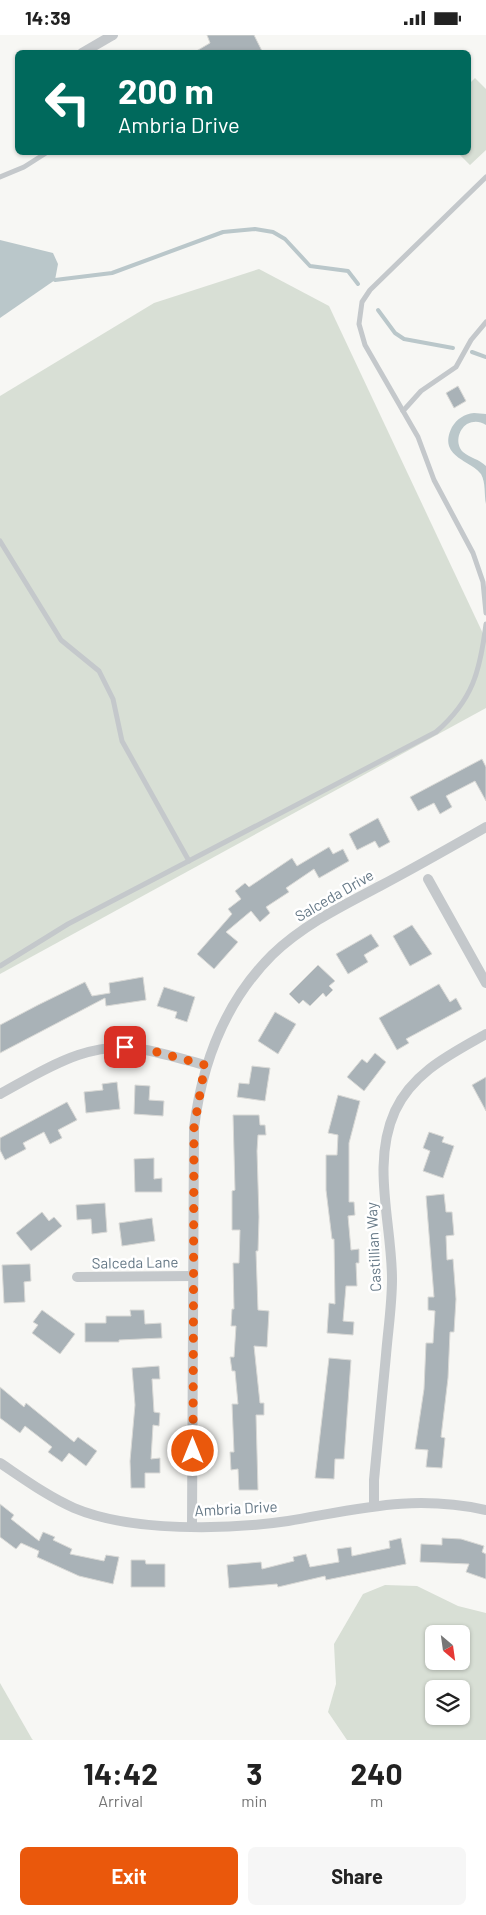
<!DOCTYPE html>
<style>
body{margin:0;font-family:Barlow,sans-serif;background:#f6f6f6;color:#222;height:100vh;display:flex;flex-direction:column;font-size:19px;white-space:nowrap}
*{box-sizing:border-box;margin:0}
p{font-size:16px;color:#767676}
.icon{flex:none;width:28px;height:28px;fill:none;stroke:currentColor;stroke-width:2;stroke-linecap:round;stroke-linejoin:round}
.map{position:relative;height:1705px;overflow:hidden}
.side{display:flex;flex-direction:column;background:#fff;flex:1}
.side>*{flex:none}
.hud{position:absolute;left:15px;top:15px;width:456px;height:105px;border-radius:8px;box-shadow:0 1px 4px #0004;background:#00695c;color:#fff;overflow:hidden}
.needle{width:32px;rotate:151deg}
.controls{position:absolute;left:425px;top:1590px;display:grid;gap:10px}
.controls a{display:grid;place-items:center;width:45px;height:45px;border-radius:8px;background:#fff;box-shadow:0 1px 4px #0004;font-size:25px}
.pin{position:absolute;display:grid;place-items:center;width:42px;height:42px;color:#fff;margin:-21px;border-radius:10px;box-shadow:0 2px 8px #0006}
.me{position:absolute;width:55px;margin:-28px;rotate:0deg;stroke-linejoin:round;filter:drop-shadow(0 0 4px #0008)}
.turn{display:flex;align-items:center;gap:18px;height:105px;padding:0 20px;font-size:22px}
.turn .icon{width:65px;height:65px;stroke-width:2.5}
.turn b{display:block;font-size:35px;line-height:42px}
.eta{display:flex;justify-content:space-evenly;align-items:center;height:85px;text-align:center}
.eta b{font-size:30px;font-weight:700;line-height:35px}
.cta{display:flex;gap:10px;margin-top:auto;padding:10px 20px}
.cta a{flex:1;height:58px;border-radius:8px;background:#ea580c;color:#fff;font-size:20px;font-weight:700;line-height:58px;text-align:center}
.cta a+a{background:#f6f6f6;color:#222}
.status{display:flex;justify-content:space-between;align-items:center;height:35px;padding:0 25px;background:#fff;direction:ltr}
.status svg{height:14px;fill:currentColor}
.map>svg:first-child{display:block}
.green{fill:#d8dfd5;fill-rule:evenodd}
.water{fill:#bac7ca}
.lines{fill:none;stroke-linecap:round;stroke-linejoin:round}
.stream{stroke:#bac7ca;stroke-width:4}
.building{fill:#a9b2b7;stroke:#d9d9d6}
.lane{stroke:#c4c8cb;stroke-width:5}
.street{stroke:#c4c8cb;stroke-width:10}
.route{stroke:#ea580c;stroke-width:9;stroke-dasharray:0 16.2}
.labels{text-anchor:middle;dominant-baseline:central;stroke-width:5;stroke-linejoin:round;paint-order:stroke}
.street-label{font-size:15px;fill:#657886;stroke:#fff}
</style>
<div class="status"><b>14:39</b><svg viewBox="0 0 49 12"><path d="M0 12V9h3v3zM5 12V6h3v6zM10 12V3h3v9zM15 12V0h3v12zM26 1h20v11H26zM47 4h2v5h-2z"/></svg></div>
<div class="map">
<svg width="486" height="1705" viewBox="0 0 486 1705">
<rect width="100%" height="100%" fill="#f7f7f4"/>
<g class="green">
<path d="M475,43L486,54V115L470,130L458,118H469V49Z"/>
<path d="M259,234L329,271L486,605V673L0,939V361L154,268Z"/>
<path d="M385,1550L417,1551L458,1571L486,1578V1705H347L328,1677L336,1649L334,1609L363,1559ZM434,1599H461V1626H434ZM434,1654H461V1681H434Z"/>
<path d="M0,1648L32,1704L33,1705H0Z"/>
</g>
<g class="water">
<path d="M0,205L53,218L58,229L55,245L0,283Z"/>
<path d="M474,378L486,379V390C479,386 474,386 467,389C458,395 455,409 463,417C470,423 479,424 486,431V469C484,460 486,448 481,439C471,425 437,422 452,392C457,384 464,379 474,378Z"/>
</g>
<g class="lines">
<g class="stream">
<path d="M55,245L112,238L223,197L255,194L273,197L285,204L310,231L348,236L358,249"/>
<path d="M378,275L395,298L404,304L453,313"/>
<path d="M472,317L486,322"/>
</g>
</g>
<g class="building">
<path d="M207,0H254L263,18H193L210,8Z"/>
<path d="M458,351L466,366L454,373L446,358Z"/>
<path d="M482,724L486,732V766L475,746L446,761L452,772L440,779L434,768L418,776L410,762Z"/>
<path d="M378,783L390,807L379,813L375,806L357,815L349,799Z"/>
<path d="M329,812L333,819L343,814L349,826L319,843L314,834L286,853L289,857L266,872L270,878L260,887L251,876L226,897L238,907L214,934L197,919L232,879L228,874L241,864L235,856L245,848L249,852L292,823L297,831Z"/>
<path d="M412,890L432,919L410,931L393,901Z"/>
<path d="M371,899L379,911L364,920L368,927L348,939L336,919Z"/>
<path d="M318,930L335,946L329,951L333,955L326,962L323,958L310,971L303,965L299,969L289,959Z"/>
<path d="M143,942L146,965L106,971L105,963L0,1018V990L38,970L85,947L92,961L110,958L109,948Z"/>
<path d="M439,949L450,967L456,963L462,974L406,1004L409,1008L397,1015L379,983Z"/>
<path d="M164,952L195,962L187,987L175,983L177,977L157,971Z"/>
<path d="M275,977L296,989L278,1019L258,1006Z"/>
<path d="M375,1018L386,1027L364,1056L347,1042L362,1024L367,1028Z"/>
<path d="M252,1031L270,1033L265,1066L237,1062L239,1048L249,1049Z"/>
<path d="M486,1042V1076L472,1050Z"/>
<path d="M117,1047L120,1074L86,1078L84,1057L103,1055L102,1049Z"/>
<path d="M135,1050L150,1051L149,1065L164,1066L163,1081L134,1079Z"/>
<path d="M338,1060L360,1066L349,1108V1167H354L355,1180L348,1181L351,1215L359,1214V1228H356L357,1251H346L343,1286L354,1287L353,1300L327,1298L329,1268L335,1269L334,1204H332L326,1155V1120H337L338,1100L328,1098Z"/>
<path d="M67,1067L77,1085L58,1095L62,1103L50,1109L44,1097L23,1108L26,1114L5,1125L0,1115V1103Z"/>
<path d="M233,1080H259L260,1090H265L266,1100H258L257,1116L259,1182L258,1216H256L258,1275L269,1276L267,1312L254,1311L260,1368H264V1380H256L258,1455H239L238,1434L231,1435L230,1417H234L232,1369H238L235,1336H232L230,1322H234L236,1291H231L232,1274H234L233,1228H239L240,1195H232V1156L235,1155Z"/>
<path d="M429,1097L444,1102L442,1107L454,1111L443,1143L423,1136L430,1116L423,1113Z"/>
<path d="M154,1123V1144L162,1143V1157H135L134,1124Z"/>
<path d="M444,1159L446,1177H452L454,1200L446,1201L447,1225L453,1224L456,1264L454,1297H450L448,1343L441,1402L445,1403L442,1433L426,1432L428,1415L415,1414L424,1354L426,1308H433L435,1276L428,1275V1262H434L426,1161Z"/>
<path d="M105,1168L107,1197L92,1199L91,1184L77,1185L76,1170Z"/>
<path d="M42,1177L49,1186L54,1182L62,1191L31,1216L16,1198Z"/>
<path d="M152,1183L155,1206L122,1211L119,1188Z"/>
<path d="M30,1229L31,1246L24,1247L25,1267L4,1268L2,1230Z"/>
<path d="M42,1275L75,1299L60,1319L32,1298L38,1290L33,1287Z"/>
<path d="M130,1275H144L145,1289L161,1288L162,1303L119,1305V1307H85V1288H106V1281H131Z"/>
<path d="M329,1323L351,1325L344,1424H335L334,1444L315,1443Z"/>
<path d="M159,1331L160,1344H152L154,1377L160,1378L159,1391L153,1390L151,1424L160,1423V1438H145V1453H131L130,1426L135,1370L132,1333Z"/>
<path d="M0,1352L24,1372L26,1368L74,1407L78,1402L97,1416L86,1431L69,1418L62,1427L48,1417L52,1412L25,1391L20,1398L0,1383Z"/>
<path d="M0,1469L14,1480L11,1484L39,1506L43,1497L55,1502L53,1505L72,1514L70,1519L104,1526L106,1520L119,1522L113,1549L79,1541L37,1522L39,1516L21,1508L16,1514L0,1502Z"/>
<path d="M401,1503L406,1529L326,1545L325,1541L278,1552L277,1549L229,1553L227,1530L261,1527L262,1534L294,1526L293,1522L306,1519L310,1532L339,1527L337,1514L351,1512L352,1521L390,1513L389,1506Z"/>
<path d="M442,1503L461,1504L484,1511L482,1517L486,1519V1544L466,1537L469,1529L420,1527L421,1509L442,1510Z"/>
<path d="M131,1525H145L146,1529H165V1552H131Z"/>
</g>
<g class="lines">
<g class="lane">
<path d="M0,142L24,132L46,118"/>
<path d="M486,142L370,255L362,267L359,289L365,310L418,402L434,445L473,518L483,547L486,578"/>
<path d="M403,376L421,356L456,332L471,305L486,287"/>
<path d="M0,506L61,605L99,636L113,664L122,706L189,826"/>
<path d="M0,931L68,889L436,697C473,665 480,636 486,589"/>
</g>
<g class="street">
<path d="M82,18L113,0"/>
<path d="M428,844L486,948"/>
<path d="M0,1059C46,1034 91,1003 146,1015C166,1019 186,1025 205,1030"/>
<path d="M77,1242L193,1241"/>
<path d="M0,1428C24,1444 47,1461 74,1473C131,1497 227,1495 288,1486C360,1474 412,1459 486,1475"/>
<path d="M374,1470V1445C378,1403 382,1362 386,1320C388,1295 392,1270 392,1244C392,1189 371,1129 395,1076C413,1037 451,1019 486,999"/>
<path d="M192,1490L194,1093C202,1028 225,967 272,920C303,890 342,871 380,851C416,832 451,812 486,792"/>
</g>
</g>
<g class="lines">
<path class="route" d="M125,1012L146,1014L205,1030L194,1093L193,1416"/>
</g>
<g class="labels">
<g class="street-label">
<text transform="translate(334 860) rotate(-30)">Salceda Drive</text>
<text transform="translate(373 1212) rotate(-93)">Castillian Way</text>
<text transform="translate(135 1227) rotate(-1)">Salceda Lane</text>
<text transform="translate(236 1473) rotate(-3)">Ambria Drive</text>
</g>
</g>
</svg>
<div class="controls">
<a><svg class="needle" viewBox="-14 -14 28 28"><path d="M0-13l5 13h-10z" fill="#e53935"/><path d="M0 13l5-13h-10z" fill="#767676"/></svg></a>
<a><svg class="icon" aria-label="layers" viewBox="0 0 24 24"><path d="M12 4l9 5-9 5-9-5zM3 14l9 5 9-5"/></svg></a>
</div>
<div class="pin" style="left:125px;top:1012px;background:#d93025"><svg class="icon" aria-label="arrive" viewBox="0 0 24 24"><path d="M6 21V4h12l-3 4 3 4H6"/></svg></div>
<svg class="me" style="left:193px;top:1416px" viewBox="-20 -20 40 40"><circle r="17" fill="#ea580c" stroke="#fff" stroke-width="3"/><path d="M0-11L8 9 0 5-8 9z" fill="#fff"/></svg>
<div class="hud">
<div class="turn"><svg class="icon" aria-label="left" viewBox="0 0 24 24"><path d="M17 20v-9H6M10 6l-5 5 5 5"/></svg><div><b>200 m</b>Ambria Drive</div></div>
</div>
</div>
<section class="side">
<div class="eta">
<div><b>14:42</b><p>Arrival</p></div>
<div><b>3</b><p>min</p></div>
<div><b>240</b><p>m</p></div>
</div>
<div class="cta"><a>Exit</a><a>Share</a></div>
</section>
